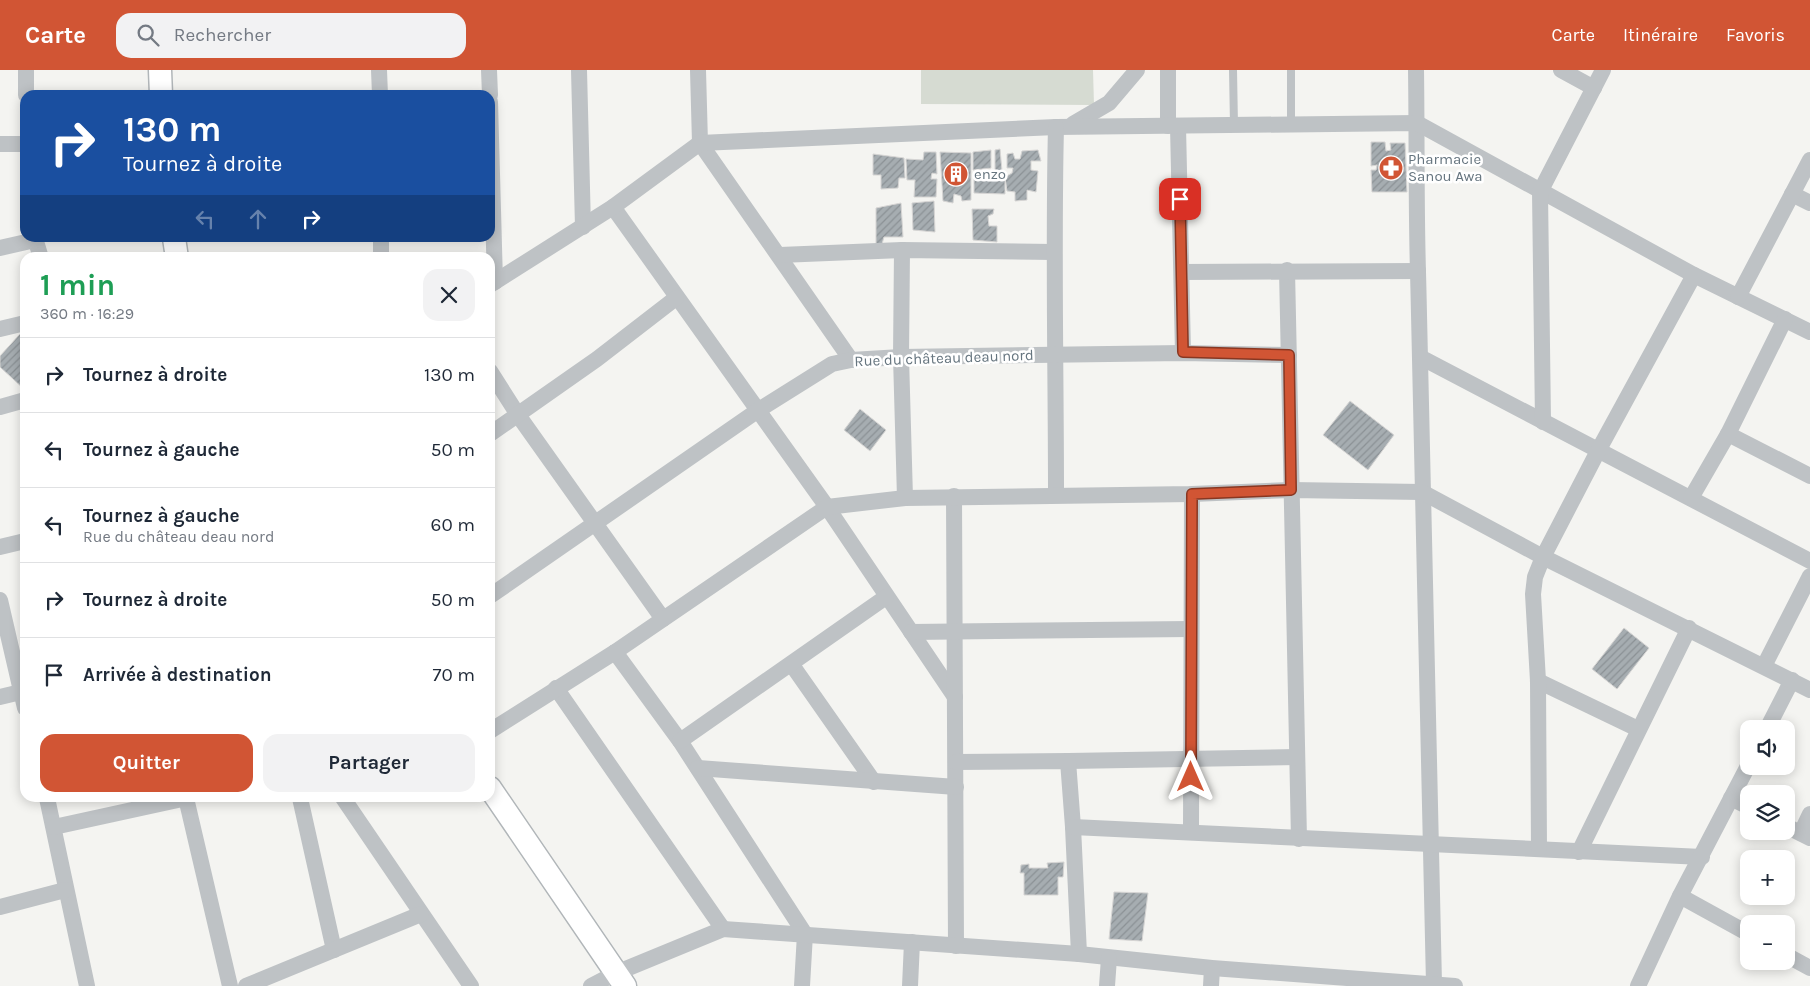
<!DOCTYPE html>
<html lang="fr">
<meta charset="utf-8">
<style>
body{margin:0;font-family:Karla,sans-serif;background:#f2f2f3;color:#1f2937;height:100vh;display:flex;flex-direction:column;font-size:19px;white-space:nowrap}
*{box-sizing:border-box;margin:0}
p{font-size:16px;color:#747a83}
.icon{flex:none;width:28px;height:28px;fill:none;stroke:currentColor;stroke-width:2;stroke-linecap:round;stroke-linejoin:round}
.map{position:relative;flex:1;overflow:hidden}
.sheet{position:absolute;left:20px;top:182px;width:475px;height:550px;display:flex;flex-direction:column;background:#fff;border-radius:15px;box-shadow:0 2px 12px #0003}
.sheet>*{flex:none}
.top-card{position:absolute;left:20px;top:20px;width:475px;height:152px;border-radius:15px;box-shadow:0 2px 12px #0003;background:#1a4fa0;color:#fff;overflow:hidden}
.controls{position:absolute;left:1740px;top:650px;display:grid;gap:10px}
.controls a{display:grid;place-items:center;width:55px;height:55px;border-radius:10px;background:#fff;box-shadow:0 2px 12px #0003;font-size:25px}
.pin{position:absolute;display:grid;place-items:center;width:42px;height:42px;color:#fff;margin:-21px;border-radius:10px;box-shadow:0 2px 8px #0006}
.me{position:absolute;width:55px;margin:-28px;rotate:0deg;stroke-linejoin:round;filter:drop-shadow(0 0 4px #0008)}
.turn{display:flex;align-items:center;gap:18px;height:105px;padding:0 20px;font-size:22px}
.turn .icon{width:65px;height:65px;stroke-width:2.5}
.turn b{display:block;font-size:35px;line-height:42px}
.lanes{display:flex;align-items:center;height:48px;padding:0 20px;background:#0003;justify-content:center;gap:25px;direction:ltr}
.lanes .off{opacity:.35}
.round{display:grid;place-items:center;flex:none;width:52px;height:52px;border-radius:15px;background:#f2f2f3}
.overview{display:flex;align-items:center;justify-content:space-between;height:85px;padding:0 20px}
h1{font-size:30px;font-weight:700;line-height:38px;color:#1e9e55}
.action{display:flex;gap:10px;margin-top:auto;padding:10px 20px}
.action a{flex:1;height:58px;border-radius:15px;background:#d15534;color:#fff;font-size:20px;font-weight:700;line-height:58px;text-align:center}
.action a+a{background:#f2f2f3;color:#1f2937}
ul{padding:0;list-style:none}
li{display:flex;align-items:center;gap:15px;height:75px;padding:0 20px;border-top:1px solid #e0e1e3}
li div{flex:1}
li b{display:block;font-size:19px}
li em{font-style:normal}
header{display:flex;align-items:center;gap:30px;box-sizing:border-box;height:70px;padding:0 25px;background:#d15534;color:#fff}
header strong{font-size:24px}
nav{display:flex;gap:28px;margin-inline-start:auto;font-size:18px}
.search{width:350px;height:45px;background:#f2f2f3;display:flex;align-items:center;gap:12px;box-sizing:border-box;padding:0 18px;border-radius:15px;color:#747a83;font-size:19px}
.map>svg:first-child{display:block}
.grass{fill:#d6dbd2}
.building{fill:url(#building-hatch);stroke:#d6d5d4}
.lines{fill:none;stroke-linecap:round;stroke-linejoin:round}
.secondary-casing{stroke:#b1b6b9;stroke-width:25}
.service{stroke:#bec2c5;stroke-width:8}
.minor{stroke:#bec2c5;stroke-width:16}
.secondary{stroke:#fff;stroke-width:22}
.route-casing{stroke:#883722;stroke-width:12}
.route{stroke:#d15534;stroke-width:9}
.labels{text-anchor:middle;dominant-baseline:central;stroke-width:5;stroke-linejoin:round;paint-order:stroke}
.poi-label{font-size:15px;fill:#66757f;stroke:#fff;text-anchor:start}
.street-label{font-size:15px;fill:#66757f;stroke:#fff}
</style>
<header>
<strong>Carte</strong>
<div class="search"><svg class="icon" aria-label="search" viewBox="0 0 24 24"><circle cx="10" cy="10" r="6"/><path d="M15 15l6 6"/></svg>Rechercher</div>
<nav><a>Carte</a><a>Itinéraire</a><a>Favoris</a></nav>
</header>
<div class="map">
<svg width="1810" height="916" viewBox="0 0 1810 916">
<defs>
<pattern id="building-hatch" width="6" height="6" patternUnits="userSpaceOnUse" patternTransform="scale(1.25)"><rect width="6" height="6" fill="#a6adb1"/><path d="M-1 1l2-2M0 6l6-6M5 7l2-2" fill="none" stroke="#8b9195"/></pattern>
</defs>
<rect width="100%" height="100%" fill="#f4f4f1"/>
<path class="grass" d="M921,0H1093L1094,35L921,34Z"/>
<g class="building">
<path d="M1371,72H1385L1386,81L1391,80L1390,73H1405L1407,122H1372L1371,100H1376L1377,95L1371,96Z"/>
<path d="M1000,79L1002,101L995,103V80Z"/>
<path d="M991,80V98L973,100V82Z"/>
<path d="M1038,80L1041,91H1031V100L1038,101L1036,122L1027,120V130L1015,131V122L1007,121L1005,107L1012,103L1013,98H1007V84L1013,83L1015,89H1020L1022,81Z"/>
<path d="M924,82H936L937,104L932,103L931,109H937L936,127H914L915,110H907L906,89L923,90Z"/>
<path d="M940,82L971,83V130L962,131L961,126L954,124L953,133L943,131Z"/>
<path d="M873,84L904,88L905,108H899L898,118L881,119V105H873Z"/>
<path d="M974,103L998,104V107H1005V124L974,123Z"/>
<path d="M934,131L935,162L913,160L912,133Z"/>
<path d="M901,133L903,167H884L882,174H876V138Z"/>
<path d="M972,139H994L993,144L988,146L989,156H997V172L973,170Z"/>
<path d="M20,264L25,269V320L0,297V286Z"/>
<path d="M1350,331L1394,365L1368,400L1323,365Z"/>
<path d="M860,339L886,360L870,381L844,360Z"/>
<path d="M1624,558L1649,578L1617,619L1592,599Z"/>
<path d="M1064,792L1063,807H1058V825H1024V803H1020L1021,795L1029,794V798H1048L1047,793Z"/>
<path d="M1114,822L1148,823L1142,871L1109,869Z"/>
</g>
<g class="lines">
<defs>
<g id="secondary">
<path d="M160,0L161,25"/>
<path d="M174,168L177,188"/>
<path d="M490,718L625,916"/>
</g>
</defs>
<use href="#secondary" class="secondary-casing"/>
<g class="service">
<path d="M1233,0L1234,55"/>
<path d="M1291,0V55"/>
</g>
<g class="minor">
<path d="M379,0L380,25"/>
<path d="M489,0L490,25"/>
<path d="M579,0L583,157"/>
<path d="M698,0L700,73L851,290"/>
<path d="M1168,0V56"/>
<path d="M1416,0C1417,67 1416,135 1418,202C1424,439 1429,676 1434,914"/>
<path d="M1561,0L1594,18"/>
<path d="M26,25V0"/>
<path d="M490,32L495,212"/>
<path d="M1073,54L1109,33L1137,0"/>
<path d="M1178,56L1183,283"/>
<path d="M0,74H25"/>
<path d="M1792,124L1810,133"/>
<path d="M613,137L827,437L955,627"/>
<path d="M35,168L41,188"/>
<path d="M0,178L35,170"/>
<path d="M902,180L901,287L905,428"/>
<path d="M780,185L902,180L1053,182"/>
<path d="M381,188V168"/>
<path d="M1287,200L1299,769"/>
<path d="M1182,202L1418,201"/>
<path d="M490,215L613,137L700,73L1056,57L1417,53L1694,205L1810,262"/>
<path d="M1738,227L1810,90"/>
<path d="M0,259L25,253"/>
<path d="M1422,288L1810,491"/>
<path d="M490,301L518,345L663,549"/>
<path d="M0,337L25,330"/>
<path d="M1543,352L1540,122L1603,0"/>
<path d="M490,364L597,289L676,228"/>
<path d="M1728,364L1810,406"/>
<path d="M1056,424C1056,302 1053,179 1056,57"/>
<path d="M954,426L956,876"/>
<path d="M1691,428L1728,364L1785,249"/>
<path d="M0,477L25,471"/>
<path d="M490,526L757,341L832,294L851,290L901,287L1183,283L1289,285"/>
<path d="M0,530L25,638"/>
<path d="M911,562L1190,559"/>
<path d="M615,582L680,671L805,864L802,916"/>
<path d="M792,595L874,712"/>
<path d="M1764,596L1810,506"/>
<path d="M1538,611L1638,659"/>
<path d="M556,618L723,859"/>
<path d="M0,627L25,621"/>
<path d="M1767,659L1792,610"/>
<path d="M490,661L615,582L827,437L905,428L1192,424L1291,420L1422,422L1543,487L1810,620"/>
<path d="M680,671L886,527"/>
<path d="M1068,691L1297,687"/>
<path d="M956,692L1068,691L1073,757L1079,884"/>
<path d="M698,698L956,717"/>
<path d="M47,728L87,916"/>
<path d="M186,728L230,916"/>
<path d="M300,728L334,880"/>
<path d="M343,728L471,916"/>
<path d="M1731,728L1749,737"/>
<path d="M1786,756L1810,768"/>
<path d="M54,757L187,728"/>
<path d="M1073,757L1702,787"/>
<path d="M1191,762L1192,424"/>
<path d="M1801,763L1810,744"/>
<path d="M1539,779L1538,611L1533,524L1535,507L1543,487L1598,381L1694,205"/>
<path d="M1579,782L1689,558"/>
<path d="M1680,826L1749,864"/>
<path d="M0,837L65,820"/>
<path d="M1786,885L1810,898"/>
<path d="M246,916L421,844"/>
<path d="M591,916L616,903L723,859L1079,884L1212,898L1455,916"/>
<path d="M910,916L912,872"/>
<path d="M1107,916L1109,888"/>
<path d="M1211,916L1212,898"/>
<path d="M1638,916L1680,826L1749,694"/>
</g>
<use href="#secondary" class="secondary"/>
</g>
<g class="lines">
<defs>
<path id="route" d="M1180,129L1183,282L1289,285L1291,420L1192,424L1191,707"/>
</defs>
<use href="#route" class="route-casing"/>
<use href="#route" class="route"/>
</g>
<defs>
<symbol id="pharmacy-disc" viewBox="-11 -11 22 22"><circle r="9.5" fill="#d15534" stroke="#fff"/><path d="M-2-6h4v4h4v4h-4v4h-4v-4h-4v-4h4Z" fill="#fff"/></symbol>
<symbol id="building-disc" viewBox="-11 -11 22 22"><circle r="9.5" fill="#d15534" stroke="#fff"/><path d="M-4-6H4V6H1V3H-1V6H-4ZM-2.5-4.3h1.7v1.8h-1.7ZM.8-4.3h1.7v1.8H.8ZM-2.5-1h1.7V.8h-1.7ZM.8-1h1.7V.8H.8Z" fill="#fff"/></symbol>
</defs>
<g fill-rule="evenodd">
<use href="#pharmacy-disc" x="1377" y="84" width="28" height="28"/>
<use href="#building-disc" x="942" y="90" width="28" height="28"/>
</g>
<g class="labels">
<g class="poi-label">
<text x="1408" y="89">Pharmacie<tspan x="1408" dy="17">Sanou Awa</tspan></text>
<text x="974" y="104">enzo</text>
</g>
<g class="street-label">
<text transform="translate(944 288) rotate(-2)">Rue du château deau nord</text>
</g>
</g>
</svg>
<div class="controls">
<a><svg class="icon" aria-label="sound" viewBox="0 0 24 24"><path d="M4 9h4l5-4v14l-5-4H4zM17 9q2 3 0 6"/></svg></a>
<a><svg class="icon" aria-label="layers" viewBox="0 0 24 24"><path d="M12 4l9 5-9 5-9-5zM3 14l9 5 9-5"/></svg></a>
<a>+</a>
<a>−</a>
</div>
<div class="pin" style="left:1180px;top:129px;background:#d93025"><svg class="icon" aria-label="arrive" viewBox="0 0 24 24"><path d="M6 21V4h12l-3 4 3 4H6"/></svg></div>
<svg class="me" style="left:1191px;top:707px" viewBox="-20 -20 40 40"><path d="M0-17L14 15 0 8-14 15z" fill="#d15534" stroke="#fff" stroke-width="4"/></svg>
<div class="top-card">
<div class="turn"><svg class="icon" aria-label="right" viewBox="0 0 24 24"><path d="M7 20v-9h11M14 6l5 5-5 5"/></svg><div><b>130 m</b>Tournez à droite</div></div>
<div class="lanes"><svg class="icon off" aria-label="left" viewBox="0 0 24 24"><path d="M17 20v-9H6M10 6l-5 5 5 5"/></svg><svg class="icon off" aria-label="ahead" viewBox="0 0 24 24"><path d="M12 20V5M6 11l6-6 6 6"/></svg><svg class="icon" aria-label="right" viewBox="0 0 24 24"><path d="M7 20v-9h11M14 6l5 5-5 5"/></svg></div>
</div>
<section class="sheet">
<div class="overview"><div><h1>1 min</h1><p>360 m · 16:29</p></div><a class="round"><svg class="icon" aria-label="close" viewBox="0 0 24 24"><path d="M6 6l12 12M18 6L6 18"/></svg></a></div>
<ul>
<li><svg class="icon" aria-label="right" viewBox="0 0 24 24"><path d="M7 20v-9h11M14 6l5 5-5 5"/></svg><div><b>Tournez à droite</b></div><em>130 m</em></li>
<li><svg class="icon" aria-label="left" viewBox="0 0 24 24"><path d="M17 20v-9H6M10 6l-5 5 5 5"/></svg><div><b>Tournez à gauche</b></div><em>50 m</em></li>
<li><svg class="icon" aria-label="left" viewBox="0 0 24 24"><path d="M17 20v-9H6M10 6l-5 5 5 5"/></svg><div><b>Tournez à gauche</b><p>Rue du château deau nord</p></div><em>60 m</em></li>
<li><svg class="icon" aria-label="right" viewBox="0 0 24 24"><path d="M7 20v-9h11M14 6l5 5-5 5"/></svg><div><b>Tournez à droite</b></div><em>50 m</em></li>
<li><svg class="icon" aria-label="arrive" viewBox="0 0 24 24"><path d="M6 21V4h12l-3 4 3 4H6"/></svg><div><b>Arrivée à destination</b></div><em>70 m</em></li>
</ul>
<div class="action"><a>Quitter</a><a>Partager</a></div>
</section>
</div>
